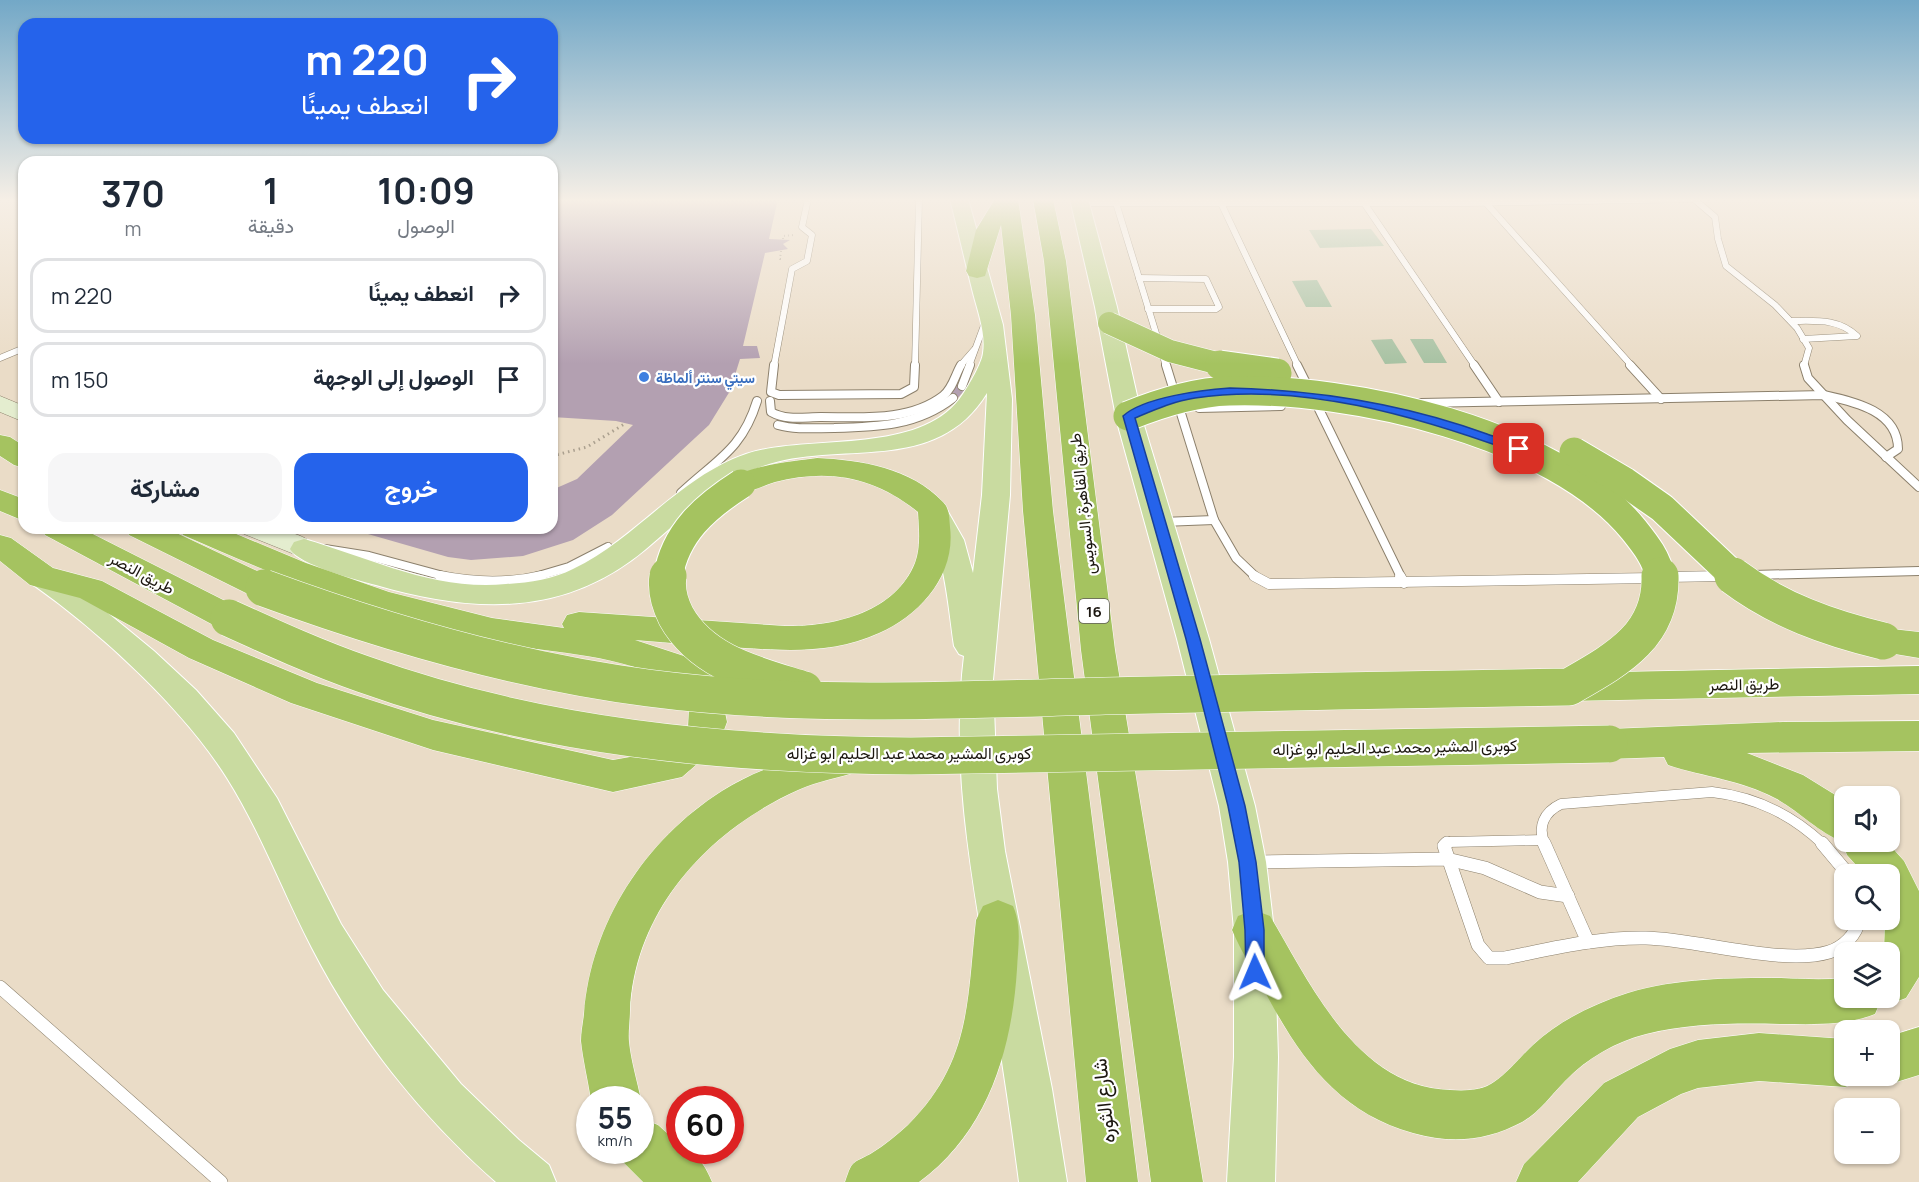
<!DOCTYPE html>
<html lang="ar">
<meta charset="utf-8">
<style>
body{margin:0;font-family:Manrope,Vazirmatn,sans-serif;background:#f6f6f7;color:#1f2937;direction:rtl;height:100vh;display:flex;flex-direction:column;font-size:22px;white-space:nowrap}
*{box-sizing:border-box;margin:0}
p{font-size:20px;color:#747a83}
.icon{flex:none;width:33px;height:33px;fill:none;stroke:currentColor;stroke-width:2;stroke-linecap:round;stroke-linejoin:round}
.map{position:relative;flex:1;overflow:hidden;direction:ltr}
.sheet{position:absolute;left:18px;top:156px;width:540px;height:378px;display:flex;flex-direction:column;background:#fff;border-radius:18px;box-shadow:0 2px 4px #0004;direction:rtl}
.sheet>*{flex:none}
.top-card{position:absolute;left:18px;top:18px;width:540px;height:126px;border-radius:18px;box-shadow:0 2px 4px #0004;direction:rtl;background:#2563eb;color:#fff;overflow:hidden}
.controls{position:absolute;left:1834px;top:786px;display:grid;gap:12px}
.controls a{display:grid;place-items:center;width:66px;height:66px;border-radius:12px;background:#fff;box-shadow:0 2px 4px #0004;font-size:30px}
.speed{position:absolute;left:576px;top:1086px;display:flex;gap:12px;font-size:30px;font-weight:700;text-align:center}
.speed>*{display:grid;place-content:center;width:78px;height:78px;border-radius:50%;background:#fff;box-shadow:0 2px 4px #0004;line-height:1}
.speed small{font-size:15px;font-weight:400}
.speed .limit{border:9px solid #d22;background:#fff;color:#111}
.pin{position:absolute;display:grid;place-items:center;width:51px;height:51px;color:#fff;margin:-26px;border-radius:12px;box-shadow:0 3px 9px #0006}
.me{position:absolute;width:66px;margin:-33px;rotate:359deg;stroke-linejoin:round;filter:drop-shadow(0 0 4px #0008)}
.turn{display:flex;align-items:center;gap:21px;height:126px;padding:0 30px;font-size:27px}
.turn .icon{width:78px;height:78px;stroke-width:2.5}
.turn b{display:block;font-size:42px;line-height:51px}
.eta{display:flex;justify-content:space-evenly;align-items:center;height:102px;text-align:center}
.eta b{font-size:36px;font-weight:700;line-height:42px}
.cta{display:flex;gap:12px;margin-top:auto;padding:12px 30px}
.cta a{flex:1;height:69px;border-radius:18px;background:#2563eb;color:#fff;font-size:24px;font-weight:700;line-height:69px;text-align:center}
.cta a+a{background:#f6f6f7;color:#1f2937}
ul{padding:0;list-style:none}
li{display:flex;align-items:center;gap:18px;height:75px;margin:0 12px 9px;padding:0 18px;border:3px solid #e0e1e3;border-radius:18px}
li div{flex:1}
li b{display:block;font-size:22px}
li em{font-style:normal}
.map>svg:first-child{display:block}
.green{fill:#a8c2a3}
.building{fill:#b3a0b1}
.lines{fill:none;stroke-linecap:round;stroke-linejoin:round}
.lane-far3-casing{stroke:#8c806c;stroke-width:7}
.lane-far2-casing{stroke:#8c806c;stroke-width:10}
.lane-far1-casing{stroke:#8c806c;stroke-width:11}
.lane-casing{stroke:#8c806c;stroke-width:14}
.secondary-casing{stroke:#8c806c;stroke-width:1}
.primary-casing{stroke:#fff;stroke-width:2}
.highway-casing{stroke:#fff;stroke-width:1}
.path-far1{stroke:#aba08f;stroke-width:2;stroke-dasharray:1 3;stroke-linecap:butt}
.path{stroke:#aba08f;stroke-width:3;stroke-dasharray:1.5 4;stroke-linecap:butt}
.lane-far3{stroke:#fff;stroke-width:6}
.lane-far2{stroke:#fff;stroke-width:8}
.lane-far1{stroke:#fff;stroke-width:10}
.lane{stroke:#fff;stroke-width:13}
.secondary{fill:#e4edcf;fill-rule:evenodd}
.primary{fill:#c9dba0;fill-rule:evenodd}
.highway{fill:#a5c360;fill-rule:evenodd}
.highway-bridge-far2-casing{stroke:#fff;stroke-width:23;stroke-linecap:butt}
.highway-bridge-far1-casing{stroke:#fff;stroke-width:31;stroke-linecap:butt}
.highway-bridge-casing{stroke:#fff;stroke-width:38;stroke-linecap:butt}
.highway-bridge-far2{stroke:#a5c360;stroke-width:22}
.highway-bridge-far1{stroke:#a5c360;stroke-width:29}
.highway-bridge{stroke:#a5c360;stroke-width:37}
.route{fill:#2563eb;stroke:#184099;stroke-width:1.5}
.shop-dot{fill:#3f7fe0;stroke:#fff;stroke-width:2}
.labels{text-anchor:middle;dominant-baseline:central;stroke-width:4.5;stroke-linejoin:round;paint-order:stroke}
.far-shop-label{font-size:14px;font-weight:bold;fill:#366cbe;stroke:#fff;text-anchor:start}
.shield{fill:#fff;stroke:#605d58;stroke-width:1.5}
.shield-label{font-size:15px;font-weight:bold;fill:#1c1710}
.street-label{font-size:16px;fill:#1c1710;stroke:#fff}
.near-street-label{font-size:20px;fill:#1c1710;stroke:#fff}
</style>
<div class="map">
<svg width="1919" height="1182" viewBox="0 0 1919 1182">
<rect width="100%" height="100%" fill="#eadcc7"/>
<g class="green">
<path d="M1371,229L1384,246L1320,248L1309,230Z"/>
<path d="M1317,280L1332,307H1306L1292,281Z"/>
<path d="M1392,339L1407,363L1385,364L1371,340Z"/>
<path d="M1410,339H1433L1447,363H1424Z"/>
</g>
<g class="building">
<path d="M552,199H778L769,239L790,240L783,244L788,249L765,253L743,346H757L760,358L740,359L730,391L709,425L612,515L573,540L523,556L471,560L448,557L347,528H552V490L577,479L633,425L616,421L552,417Z"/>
<path d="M956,384L967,387L957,399L947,396Z"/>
</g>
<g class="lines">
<defs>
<g id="lane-far3">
<path d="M1694,199L1715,217L1718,239L1726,266L1775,305L1797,328L1809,348L1804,366"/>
<path d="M1220,201L1298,366"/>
<path d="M1081,203H1468L1694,199"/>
<path d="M1116,203L1166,366"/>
<path d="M1364,203L1475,366"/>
<path d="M1486,203L1632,366"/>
<path d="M1139,278L1206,279L1219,307L1216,309H1148"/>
<path d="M1791,321C1815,321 1838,318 1857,336L1803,339"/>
<path d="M0,358L24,348"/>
<path d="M774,366L792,269L807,261L812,235L802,227L808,199"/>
<path d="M915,366L919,199"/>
<path d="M960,366L974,350"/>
<path d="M969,366L986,320"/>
</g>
<g id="lane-far2">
<path d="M774,365L771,392L779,395L901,394L914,387L915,365"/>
<path d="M1166,365L1214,520L1236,558L1256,577"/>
<path d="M1297,365L1309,389"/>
<path d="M1474,365L1499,402"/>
<path d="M1630,365L1661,399"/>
<path d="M1804,365L1808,378L1847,420L1919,487"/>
<path d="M962,386L970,365"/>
<path d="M770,401L771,412C787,421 804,417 821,417C861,417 909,422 943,396C953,388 955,375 961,365"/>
<path d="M1315,401L1401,577"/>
<path d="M1421,403L1824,395C1855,402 1898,411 1898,449L1886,457"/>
<path d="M1199,408L1281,406"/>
<path d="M778,425C796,430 815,428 834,428C877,427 917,426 953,398"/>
<path d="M681,493C716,460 742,450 757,401"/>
<path d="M1162,522L1214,520"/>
<path d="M325,549L369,556L447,577"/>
<path d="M1753,575L1919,571"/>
<path d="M535,577L569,567L608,547"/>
<path d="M1666,577L1725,576"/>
</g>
<g id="lane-far1">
<path d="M440,576C475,583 507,584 541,576"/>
<path d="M1254,576L1269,584L1653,578"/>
<path d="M1400,576L1404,583"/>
<path d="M1666,577L1725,576"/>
<path d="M1446,844L1448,842L1543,840"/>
<path d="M1545,844C1537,827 1544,812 1561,804L1712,792C1756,797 1791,814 1823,844"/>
</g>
<g id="lane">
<path d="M1447,843L1444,846L1478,945L1489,958H1505C1551,949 1598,937 1646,938C1697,939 1783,966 1829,952C1844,947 1856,935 1859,920"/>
<path d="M1544,843L1588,942"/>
<path d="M1822,843L1848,874"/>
<path d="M1256,862L1447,859L1485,868L1540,892L1568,896"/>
<path d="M0,987L221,1182"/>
</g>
<g id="secondary">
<path d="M0,396L24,406V422L0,412Z"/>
<path d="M240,528C262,528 304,528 317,549L313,555L304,558L244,534Z"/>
</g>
<g id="primary">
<path d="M950,199H968L1003,325L1012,399L1010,495L993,680L997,789L1005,851L1052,1089L1067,1182H1019C1010,1111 999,1040 987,969C970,866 951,761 964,656L959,654L954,646C947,598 945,551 919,509L923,503L933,500L943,503L964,540L973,573L982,495L987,393C936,477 838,439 763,466C717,482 683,518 646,549C564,618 473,613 376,585C357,580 299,565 290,549L294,542L304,539C371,558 433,591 506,584C529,583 553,579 573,569C636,539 679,477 746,454C809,433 922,457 963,394C969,385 982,363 983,353C986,334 978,312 973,293C965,262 958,230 950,199Z"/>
<path d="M1070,199H1088L1117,307L1143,422L1209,639L1255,806L1266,862L1274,930L1278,1057L1275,1182H1227L1234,1057V930L1228,862L1219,806L1177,639L1117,422L1095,307Z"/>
<path d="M42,567L52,570L75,586L154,651L196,690L234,733L277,798L341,924L383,990L461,1084L519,1140L549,1165L556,1182H496C422,1117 357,1036 312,948C283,892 261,832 227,778C183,708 99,631 32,584L27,577L32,570Z"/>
</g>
<g id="highway">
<path d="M995,199H1018L1035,315L1053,511L1138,1182H1086L1023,511L1011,315L1001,225L985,276L977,278L969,276L966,271L976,230Z"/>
<path d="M1033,199H1053L1066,261L1115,650L1203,1182H1151L1081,650L1044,261Z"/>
<path d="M0,435L10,437L24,446V468L14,465L0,456Z"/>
<path d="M817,458C861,460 911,468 943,502C950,509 949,518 950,527C956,575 920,615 879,633C835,653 791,651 745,648C708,646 672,643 635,640L690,658L714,673L719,683L727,722L718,746L682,777L613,792L433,750L291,703L189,658L80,598L30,585L0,561V535L11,538L53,568L102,581L213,640L317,683L433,720L613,760L658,752L688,727L689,709L685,690C620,648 538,655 465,637C365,611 278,577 183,535L179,528H222L306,563L389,592L492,618L564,628L562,624L567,615L579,612L785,626C833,627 895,613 915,563C921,547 919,529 918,512C875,477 829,468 775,482C759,487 747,495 731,490L726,484C738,466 795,461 817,458Z"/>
<path d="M0,490L24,499V521L0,511Z"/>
<path d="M41,528H81L241,609L246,618L241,627L229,630L217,627L45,535Z"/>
<path d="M125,528H166L276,580L280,588L276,596L264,599L252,596L129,535Z"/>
<path d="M1883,628L1919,632V658L1871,650L1866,641L1871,632Z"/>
<path d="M1919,666V694L1569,701L1556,697L1551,687L1556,677L1569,673Z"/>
<path d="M1919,721V751L1747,753L1803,775L1845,801V842H1887L1904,861L1919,891V977L1906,998L1890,1004L1881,1000L1875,1014C1844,1026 1814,1024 1782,1024C1737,1023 1690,1023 1646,1034C1615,1042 1587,1058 1565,1081C1551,1095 1540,1112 1522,1122C1486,1141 1452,1144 1413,1133C1337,1112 1299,1056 1264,990C1253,970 1241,951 1232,930L1238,916L1254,910L1270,916C1311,985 1357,1087 1450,1090C1464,1091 1482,1091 1494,1082C1509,1072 1520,1057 1533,1045C1560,1020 1594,1004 1628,993C1678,978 1730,978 1781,978C1803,979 1824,980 1845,978V998H1890V952H1884L1885,920H1890V874H1864L1847,855L1842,841C1819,833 1798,810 1775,798C1741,780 1705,777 1668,765L1664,757L1609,759L1596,755L1590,744L1596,733L1609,729L1783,722Z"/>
<path d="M845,744L859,749L864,760L859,771C839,778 817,781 798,790C709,830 635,909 630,1010C630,1020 628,1032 629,1042C631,1061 637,1081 641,1100H591C588,1080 583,1060 581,1041C581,1032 583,1023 584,1014C591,923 645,840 722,791C760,767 803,756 845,744Z"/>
<path d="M998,900L1013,906C1022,926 1018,947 1017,969C1012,1049 988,1132 919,1182H845C847,1177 849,1169 852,1165C856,1160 866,1157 872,1153C885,1145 897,1135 908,1125C971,1062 967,1002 976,920L983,906Z"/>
<path d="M1919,1027V1075L1890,1084L1873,1077L1890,1076V1036Z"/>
<path d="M1759,1033L1845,1039V1076H1864L1862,1080L1845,1087L1759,1081L1698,1088L1681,1094L1638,1117L1578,1182H1516L1524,1164L1604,1083L1670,1049L1698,1040Z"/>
<path d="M640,1118L658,1125L680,1145V1150C697,1150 706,1168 712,1182H643L622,1161L618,1150H640Z"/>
</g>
</defs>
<use href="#lane-far3" class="lane-far3-casing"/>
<use href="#lane-far2" class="lane-far2-casing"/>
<use href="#lane-far1" class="lane-far1-casing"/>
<use href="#lane" class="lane-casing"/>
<use href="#secondary" class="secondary-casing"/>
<use href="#primary" class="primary-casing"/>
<use href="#highway" class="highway-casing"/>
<g class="path-far1">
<path d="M783,239V236L794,235"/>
<path d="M781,251L780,259H783"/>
</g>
<path class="path" d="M552,456L587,447L626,423"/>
<use href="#lane-far3" class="lane-far3"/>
<use href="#lane-far2" class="lane-far2"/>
<use href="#lane-far1" class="lane-far1"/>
<use href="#lane" class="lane"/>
<use href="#secondary" class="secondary"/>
<use href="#primary" class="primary"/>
<use href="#highway" class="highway"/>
<defs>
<path id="highway-bridge-far2" d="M1109,323L1170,351L1228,366"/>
<g id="highway-bridge-far1">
<path d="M1220,365L1277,373"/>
<path d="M1128,416C1160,403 1194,392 1229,391C1350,387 1555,432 1634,530C1646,545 1657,559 1660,577"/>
<path d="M1574,452L1625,482L1662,508L1735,577"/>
<path d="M668,577C675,533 705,507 741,484"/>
</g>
<g id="highway-bridge">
<path d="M668,576C666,589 670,604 676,616C702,663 756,675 804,690"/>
<path d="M1733,576C1778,610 1829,628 1883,641"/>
<path d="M264,588C389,634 516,671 648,688C800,708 952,700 1105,696C1260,692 1414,690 1569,687C1616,660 1662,636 1660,576"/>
<path d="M229,618C273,638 317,658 363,674C538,737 726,755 911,756L1609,744"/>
</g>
</defs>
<use href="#highway-bridge-far2" class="highway-bridge-far2-casing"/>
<use href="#highway-bridge-far1" class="highway-bridge-far1-casing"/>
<use href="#highway-bridge" class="highway-bridge-casing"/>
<use href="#highway-bridge-far2" class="highway-bridge-far2"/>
<use href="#highway-bridge-far1" class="highway-bridge-far1"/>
<use href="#highway-bridge" class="highway-bridge"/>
</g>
<linearGradient id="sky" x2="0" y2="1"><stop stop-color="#73a8c7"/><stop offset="0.55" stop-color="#f6efe6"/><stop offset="1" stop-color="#f6efe6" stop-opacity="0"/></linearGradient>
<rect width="1919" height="364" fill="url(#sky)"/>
<path class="route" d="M1230,388C1318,390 1404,404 1487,434C1498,438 1516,441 1525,449L1519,453L1515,452C1416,416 1301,382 1195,398C1174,401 1154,410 1135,418L1200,639L1245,806L1256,862L1264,930V972L1262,978L1255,981L1248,978L1246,972L1245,930L1239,862L1228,806L1186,639L1123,416C1144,397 1202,390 1230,388Z"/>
<circle class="shop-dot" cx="644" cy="377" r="6"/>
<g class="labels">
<g class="far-shop-label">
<text x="656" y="377">سيتي سنتر ألماظة</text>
</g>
<rect class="shield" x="1079" y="599" width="30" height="24" rx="4.5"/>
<g class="shield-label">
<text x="1094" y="611">16</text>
</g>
<g class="street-label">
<text transform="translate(1082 504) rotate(-96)">طريق القاهرة, السويس</text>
<text transform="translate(142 573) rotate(28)">طريق النصر</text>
<text transform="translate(1744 684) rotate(-1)">طريق النصر</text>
<text transform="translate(1395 747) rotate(-1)">كوبرى المشير محمد عبد الحليم ابو غزاله</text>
<text x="909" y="753">كوبرى المشير محمد عبد الحليم ابو غزاله</text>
</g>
<g class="near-street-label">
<text transform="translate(1103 1101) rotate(-96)">شارع الثوره</text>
</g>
</g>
</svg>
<div class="controls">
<a><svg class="icon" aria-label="sound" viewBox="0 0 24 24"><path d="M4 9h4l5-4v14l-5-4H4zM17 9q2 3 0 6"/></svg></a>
<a><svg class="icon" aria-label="search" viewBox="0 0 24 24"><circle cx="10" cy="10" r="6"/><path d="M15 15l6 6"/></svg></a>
<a><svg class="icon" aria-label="layers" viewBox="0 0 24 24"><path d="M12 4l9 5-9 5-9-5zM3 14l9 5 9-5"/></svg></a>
<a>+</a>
<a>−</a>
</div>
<div class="speed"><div>55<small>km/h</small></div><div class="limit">60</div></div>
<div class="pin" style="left:1519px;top:449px;background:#d93025"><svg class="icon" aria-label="arrive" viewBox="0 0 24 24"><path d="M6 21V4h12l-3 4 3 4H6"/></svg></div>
<svg class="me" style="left:1255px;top:972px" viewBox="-20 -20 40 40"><path d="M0-17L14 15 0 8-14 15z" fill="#2563eb" stroke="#fff" stroke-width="4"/></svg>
<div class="top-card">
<div class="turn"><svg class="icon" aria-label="right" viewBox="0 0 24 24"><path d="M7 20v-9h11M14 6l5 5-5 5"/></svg><div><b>220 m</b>انعطف يمينًا</div></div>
</div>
<section class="sheet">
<div class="eta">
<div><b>10:09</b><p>الوصول</p></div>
<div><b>1</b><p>دقيقة</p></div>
<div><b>370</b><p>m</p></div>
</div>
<ul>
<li><svg class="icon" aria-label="right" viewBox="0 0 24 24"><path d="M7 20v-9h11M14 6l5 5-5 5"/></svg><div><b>انعطف يمينًا</b></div><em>220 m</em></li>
<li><svg class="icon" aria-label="arrive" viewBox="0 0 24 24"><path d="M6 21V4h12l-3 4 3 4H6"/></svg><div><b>الوصول إلى الوجهة</b></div><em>150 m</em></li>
</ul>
<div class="cta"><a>خروج</a><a>مشاركة</a></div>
</section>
</div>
